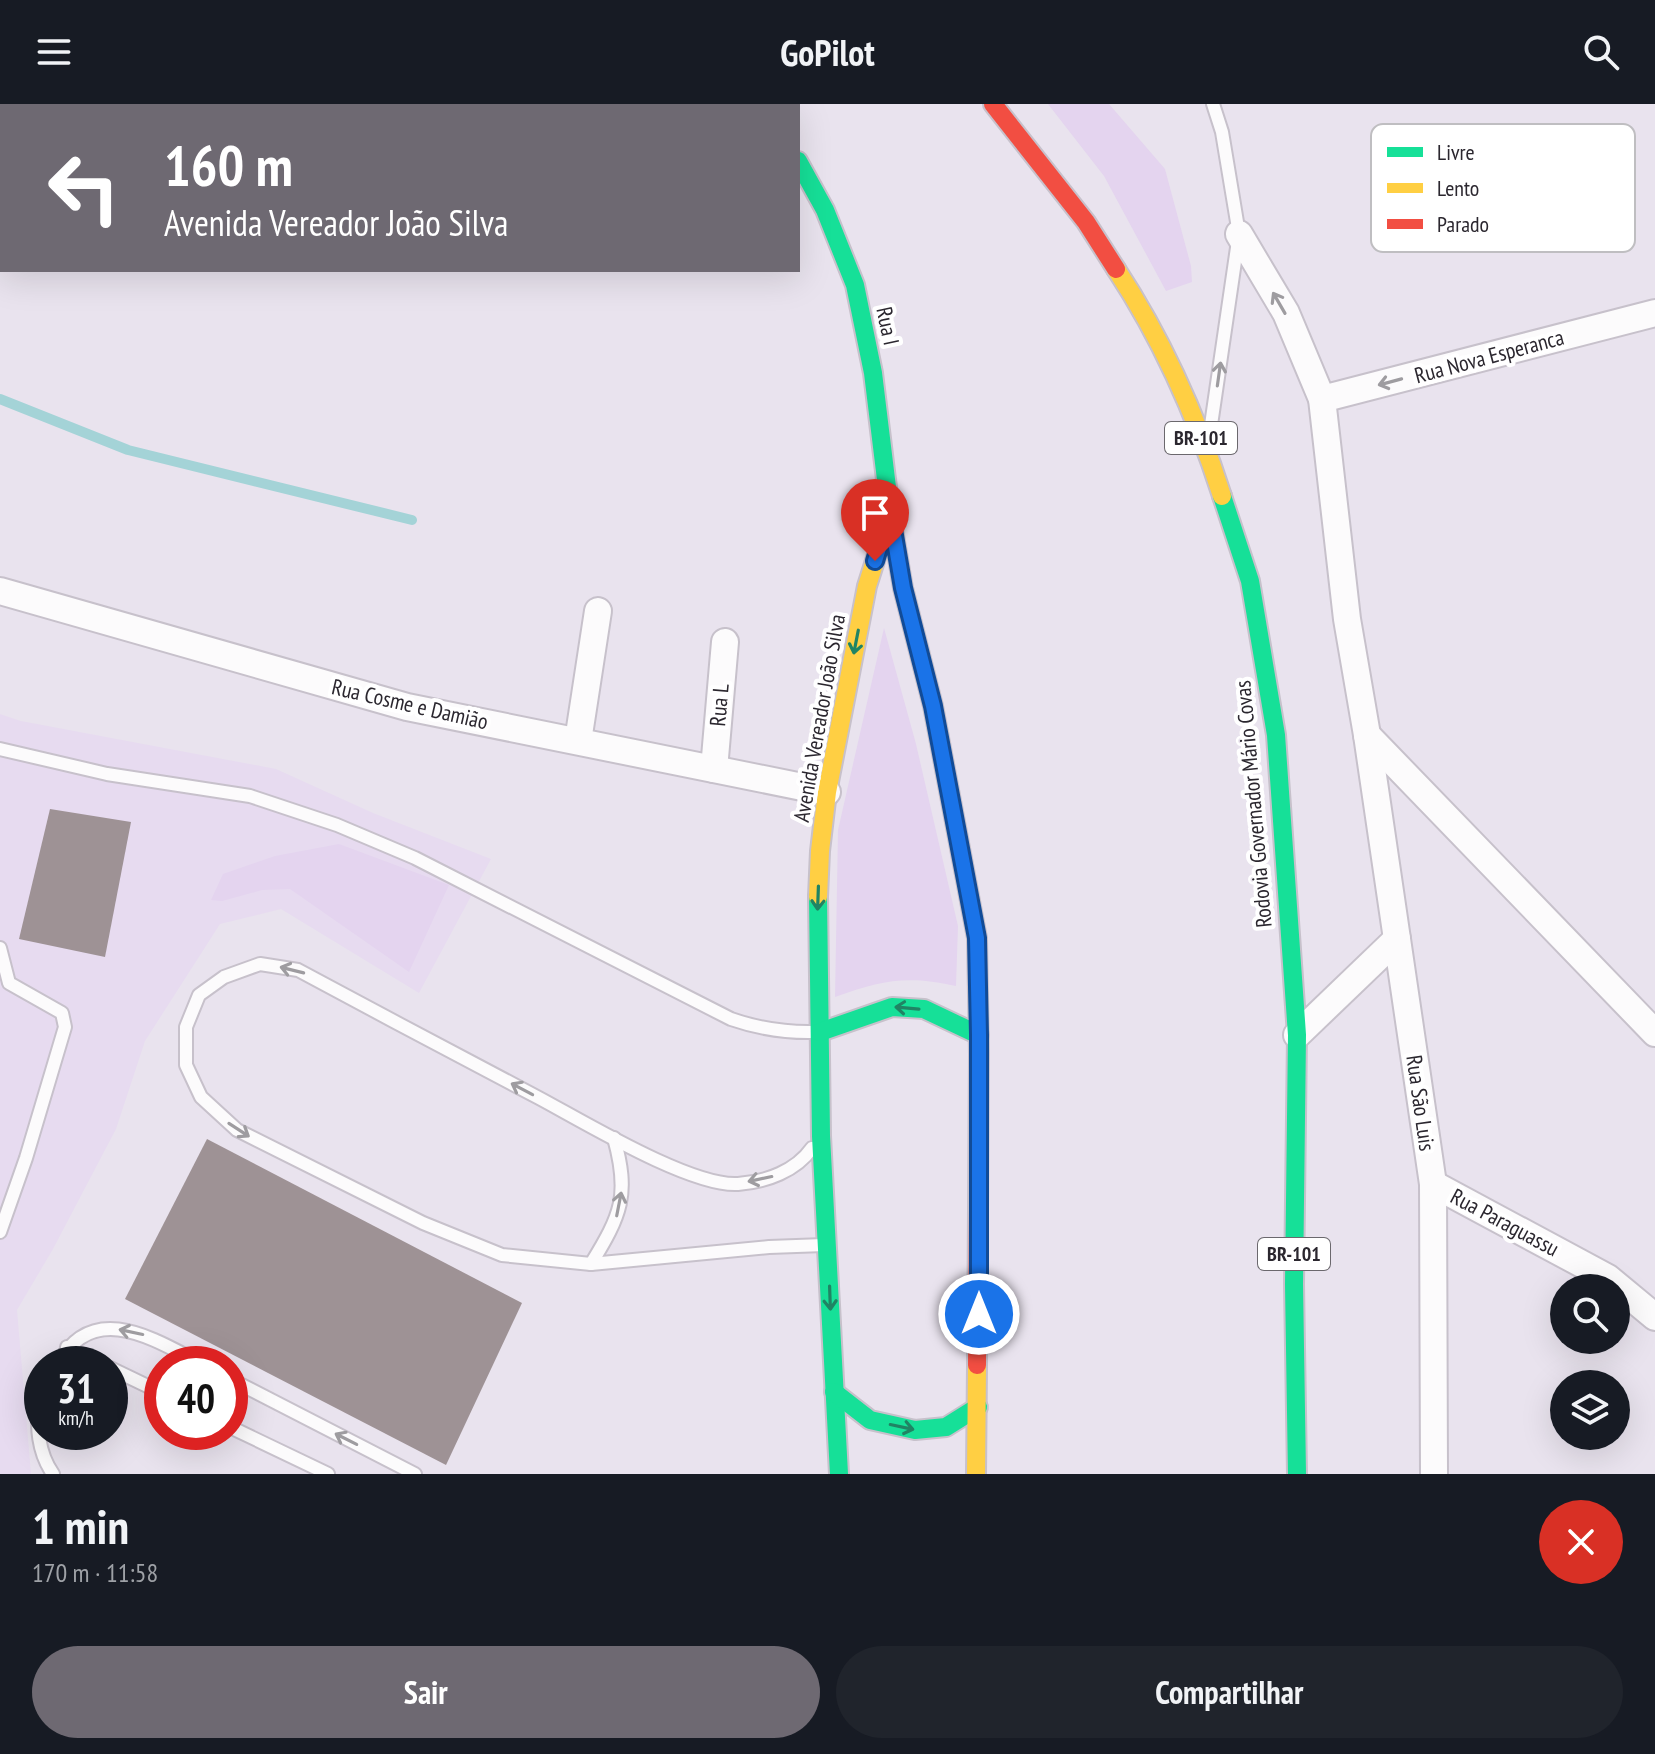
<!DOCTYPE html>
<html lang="pt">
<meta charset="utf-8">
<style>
body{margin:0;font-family:"PT Sans Narrow",sans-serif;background:#20242c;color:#f1f3f6;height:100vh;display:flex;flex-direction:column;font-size:30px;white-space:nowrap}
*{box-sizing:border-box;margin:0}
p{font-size:26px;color:#9ea1a6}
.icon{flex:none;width:44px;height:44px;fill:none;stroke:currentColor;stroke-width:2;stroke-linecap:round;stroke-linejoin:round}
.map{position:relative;height:1370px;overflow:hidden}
.sheet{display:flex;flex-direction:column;background:#171b24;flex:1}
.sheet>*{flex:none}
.hud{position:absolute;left:0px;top:0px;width:800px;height:168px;box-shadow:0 8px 32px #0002;background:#6e6972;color:#fff;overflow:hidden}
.buttons{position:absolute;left:1550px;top:1170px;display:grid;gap:16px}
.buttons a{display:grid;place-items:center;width:80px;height:80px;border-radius:50%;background:#171b24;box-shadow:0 8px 32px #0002;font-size:40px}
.speed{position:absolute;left:24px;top:1242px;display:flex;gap:16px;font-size:40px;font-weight:700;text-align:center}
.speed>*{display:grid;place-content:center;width:104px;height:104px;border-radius:50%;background:#171b24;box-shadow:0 8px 32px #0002;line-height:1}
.speed small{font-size:20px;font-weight:400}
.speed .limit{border:12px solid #d22;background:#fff;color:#111}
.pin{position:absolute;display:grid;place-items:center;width:68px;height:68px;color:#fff;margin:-82px -34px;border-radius:50% 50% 50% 0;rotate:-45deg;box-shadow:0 0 8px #0007}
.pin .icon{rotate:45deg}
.me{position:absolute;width:88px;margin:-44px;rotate:0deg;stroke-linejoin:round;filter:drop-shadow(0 0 6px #0008)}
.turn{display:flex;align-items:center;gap:28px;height:168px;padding:0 32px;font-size:36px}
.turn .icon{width:104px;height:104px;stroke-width:2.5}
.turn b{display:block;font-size:56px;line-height:68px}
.round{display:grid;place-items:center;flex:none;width:84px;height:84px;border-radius:42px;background:#20242c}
.headline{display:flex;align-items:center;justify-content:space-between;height:136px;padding:0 32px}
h1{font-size:48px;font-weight:600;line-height:60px}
.button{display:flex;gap:16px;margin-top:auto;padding:16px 32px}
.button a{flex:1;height:92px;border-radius:48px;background:#6e6972;color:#fff;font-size:32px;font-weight:600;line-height:92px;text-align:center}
.button a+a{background:#20242c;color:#f1f3f6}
header{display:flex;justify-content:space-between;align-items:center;height:104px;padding:0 32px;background:#171b24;font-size:36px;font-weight:600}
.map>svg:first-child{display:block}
.built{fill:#e7dbf0}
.green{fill:#e4d4ef}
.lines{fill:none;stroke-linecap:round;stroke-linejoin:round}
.stream{stroke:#a4d3d7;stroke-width:10}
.building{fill:#9e9295}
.lane-casing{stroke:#c7c1cb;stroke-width:16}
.street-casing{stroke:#c7c1cb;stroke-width:30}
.fast-casing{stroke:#c7c1cb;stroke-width:22}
.slow-casing{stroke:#c7c1cb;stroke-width:22}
.jam-casing{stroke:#c7c1cb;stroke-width:22}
.lane{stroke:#fcfbfc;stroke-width:12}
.street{stroke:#fcfbfc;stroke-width:26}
.fast{stroke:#16e098;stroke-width:18}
.slow{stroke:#ffcf43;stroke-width:18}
.jam{stroke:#f24e42;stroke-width:18}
.oneway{stroke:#9e9ca0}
.oneway2{stroke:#208464}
.route-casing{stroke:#114b97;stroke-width:20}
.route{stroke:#1a73e8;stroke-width:14}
.labels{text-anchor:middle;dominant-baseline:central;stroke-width:8;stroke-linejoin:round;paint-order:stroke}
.shield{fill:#fff;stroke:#6b686d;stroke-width:2}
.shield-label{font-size:20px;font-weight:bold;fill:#2b272f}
.street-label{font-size:22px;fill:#2b272f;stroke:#fff}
.key{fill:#fff;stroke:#bfbec1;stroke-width:2}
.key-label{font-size:22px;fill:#2b272f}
</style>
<header><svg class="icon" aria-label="menu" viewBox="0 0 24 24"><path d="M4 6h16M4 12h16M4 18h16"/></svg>GoPilot<svg class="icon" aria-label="search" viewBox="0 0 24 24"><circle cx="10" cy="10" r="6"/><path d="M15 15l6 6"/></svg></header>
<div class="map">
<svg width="1655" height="1370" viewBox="0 0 1655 1370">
<rect width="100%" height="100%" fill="#e9e3ee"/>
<path class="built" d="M0,610L21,617L276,665L373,709L491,755L419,889L281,805L220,820L145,937L116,1025L53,1145L17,1206L31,1370H0Z"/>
<g class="green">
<path d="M1048,0H1109L1165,65L1191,162L1192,178L1166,187L1104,72Z"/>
<path d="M884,524L916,640L958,822L956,882C907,871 882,876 835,893L838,726Z"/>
<path d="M339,740L449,781L409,868L290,785L262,786L222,797L211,796L223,770L275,752Z"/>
</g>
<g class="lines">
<path class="stream" d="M0,295L128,346L412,416"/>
</g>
<g class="building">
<path d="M50,705L131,718L105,853L19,835Z"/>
<path d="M207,1035L522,1199L446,1361L125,1195Z"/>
</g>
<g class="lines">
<defs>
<g id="lane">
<path d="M1211,321L1239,130L1222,28L1213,0"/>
<path d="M0,645L107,670L250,692L337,721L415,754L731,915C760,925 785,929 816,928"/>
<path d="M0,844L9,879L62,909L65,923L26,1054L0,1128"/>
<path d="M812,1044C796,1067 766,1078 738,1080C691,1083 584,1018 539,994C459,952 378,909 298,866L260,860L224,873L199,891L186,923V961L201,993L237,1026L423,1119L502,1151L591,1160L769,1143L824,1141"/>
<path d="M591,1160C621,1111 630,1091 614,1034"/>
<path d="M67,1243L102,1260"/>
<path d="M58,1260C93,1195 155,1236 202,1260"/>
<path d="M110,1264L162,1289"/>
<path d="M230,1275L415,1370"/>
<path d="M42,1297C34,1320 39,1350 53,1370"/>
<path d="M230,1323L328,1370"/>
</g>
<g id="street">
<path d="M1239,130L1286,209L1322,295L1347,515L1367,631L1433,1080L1434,1370"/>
<path d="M1322,295L1655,209"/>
<path d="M0,487L407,603L827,688"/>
<path d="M1367,631L1655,929"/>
<path d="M578,637L598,507"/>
<path d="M714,665L725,538"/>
<path d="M1297,931L1397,835"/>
<path d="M1433,1080L1608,1174L1655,1213"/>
</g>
<g id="fast">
<path d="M798,57L825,106L855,181L873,269L890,408L903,484L933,602L977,834L979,950"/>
<path d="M1222,392L1250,477L1276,631L1297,931L1294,1180L1297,1370"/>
<path d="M818,793L821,1032L839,1370"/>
<path d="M820,928L892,903L924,905L979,931"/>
<path d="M834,1288L870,1316L915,1326L946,1323L978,1303"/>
</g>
<g id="slow">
<path d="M762,0L763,2"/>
<path d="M1116,165C1162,235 1197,314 1222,392"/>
<path d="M818,793L820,747L827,688L867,482L888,416"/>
<path d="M976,1370L977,1261"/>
</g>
<g id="jam">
<path d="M993,0L1086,118L1116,165"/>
<path d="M977,1261L979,950"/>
</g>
</defs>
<use href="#lane" class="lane-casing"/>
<use href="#street" class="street-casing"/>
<use href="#fast" class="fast-casing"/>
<use href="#slow" class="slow-casing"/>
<use href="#jam" class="jam-casing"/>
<use href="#lane" class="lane"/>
<use href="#street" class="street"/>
<use href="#fast" class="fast"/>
<use href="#slow" class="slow"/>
<use href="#jam" class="jam"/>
</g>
<defs><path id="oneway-shaft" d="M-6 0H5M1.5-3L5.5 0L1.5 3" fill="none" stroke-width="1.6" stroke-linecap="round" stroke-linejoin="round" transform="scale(2)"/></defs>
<g class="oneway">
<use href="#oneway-shaft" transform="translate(1279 199) rotate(-120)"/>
<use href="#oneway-shaft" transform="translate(1219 270) rotate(-82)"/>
<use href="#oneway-shaft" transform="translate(1390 278) rotate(165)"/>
<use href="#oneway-shaft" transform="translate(292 866) rotate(-166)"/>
<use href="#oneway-shaft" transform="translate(522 985) rotate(-152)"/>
<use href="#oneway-shaft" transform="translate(239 1026) rotate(33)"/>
<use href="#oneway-shaft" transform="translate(760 1075) rotate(168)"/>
<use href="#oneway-shaft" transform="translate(619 1100) rotate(-79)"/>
<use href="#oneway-shaft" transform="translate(131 1228) rotate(-168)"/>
<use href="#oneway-shaft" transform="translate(346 1335) rotate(-153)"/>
</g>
<g class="oneway2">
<use href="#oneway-shaft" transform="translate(856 538) rotate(101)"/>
<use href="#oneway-shaft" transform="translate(818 794) rotate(92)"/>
<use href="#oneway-shaft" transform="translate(907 904) rotate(-175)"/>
<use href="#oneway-shaft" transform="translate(830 1194) rotate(88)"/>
<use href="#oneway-shaft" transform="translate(902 1323) rotate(12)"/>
</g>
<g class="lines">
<defs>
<path id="route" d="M875,457L890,408L903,484L933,602L977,834L979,931V1210"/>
</defs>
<use href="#route" class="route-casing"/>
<use href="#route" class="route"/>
</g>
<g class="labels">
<g class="shield">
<rect x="1165" y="318" width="72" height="32" rx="6"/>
<rect x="1258" y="1134" width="72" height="32" rx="6"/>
</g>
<g class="shield-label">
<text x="1201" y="334">BR-101</text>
<text x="1294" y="1150">BR-101</text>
</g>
<g class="street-label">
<text transform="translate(888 222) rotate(78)">Rua I</text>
<text transform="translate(1489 252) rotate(-15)">Rua Nova Esperanca</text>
<text transform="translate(410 600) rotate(13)">Rua Cosme e Damião</text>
<text transform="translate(719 601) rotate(-85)">Rua L</text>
<text transform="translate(819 614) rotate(-80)">Avenida Vereador João Silva</text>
<text transform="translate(1253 700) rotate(-95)">Rodovia Governador Mário Covas</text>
<text transform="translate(1421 999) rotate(82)">Rua São Luis</text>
<text transform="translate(1505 1118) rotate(28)">Rua Paraguassu</text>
</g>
</g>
<rect x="1371" y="20" width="264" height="128" rx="12" class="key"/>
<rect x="1387" y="43" width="36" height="10" fill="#16e098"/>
<rect x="1387" y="79" width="36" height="10" fill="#ffcf43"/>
<rect x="1387" y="115" width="36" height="10" fill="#f24e42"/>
<g class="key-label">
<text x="1437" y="56">Livre</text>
<text x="1437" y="92">Lento</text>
<text x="1437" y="128">Parado</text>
</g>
</svg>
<div class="buttons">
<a><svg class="icon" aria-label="search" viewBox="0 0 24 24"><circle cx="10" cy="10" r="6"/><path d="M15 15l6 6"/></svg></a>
<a><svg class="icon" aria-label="layers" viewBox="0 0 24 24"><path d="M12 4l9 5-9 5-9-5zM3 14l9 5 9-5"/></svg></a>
</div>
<div class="speed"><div>31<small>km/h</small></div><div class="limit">40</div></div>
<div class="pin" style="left:875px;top:457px;background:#d93025"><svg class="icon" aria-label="arrive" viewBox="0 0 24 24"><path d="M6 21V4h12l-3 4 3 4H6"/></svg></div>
<svg class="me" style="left:979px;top:1210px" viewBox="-20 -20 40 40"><circle r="17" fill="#1a73e8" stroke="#fff" stroke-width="3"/><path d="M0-11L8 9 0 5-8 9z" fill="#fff"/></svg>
<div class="hud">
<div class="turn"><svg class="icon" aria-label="left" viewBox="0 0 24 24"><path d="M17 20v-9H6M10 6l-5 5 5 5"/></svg><div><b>160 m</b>Avenida Vereador João Silva</div></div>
</div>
</div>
<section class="sheet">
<div class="headline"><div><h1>1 min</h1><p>170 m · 11:58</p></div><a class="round" style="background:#d93025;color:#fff"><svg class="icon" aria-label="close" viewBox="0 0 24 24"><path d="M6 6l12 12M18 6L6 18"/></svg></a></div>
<div class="button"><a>Sair</a><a>Compartilhar</a></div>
</section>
